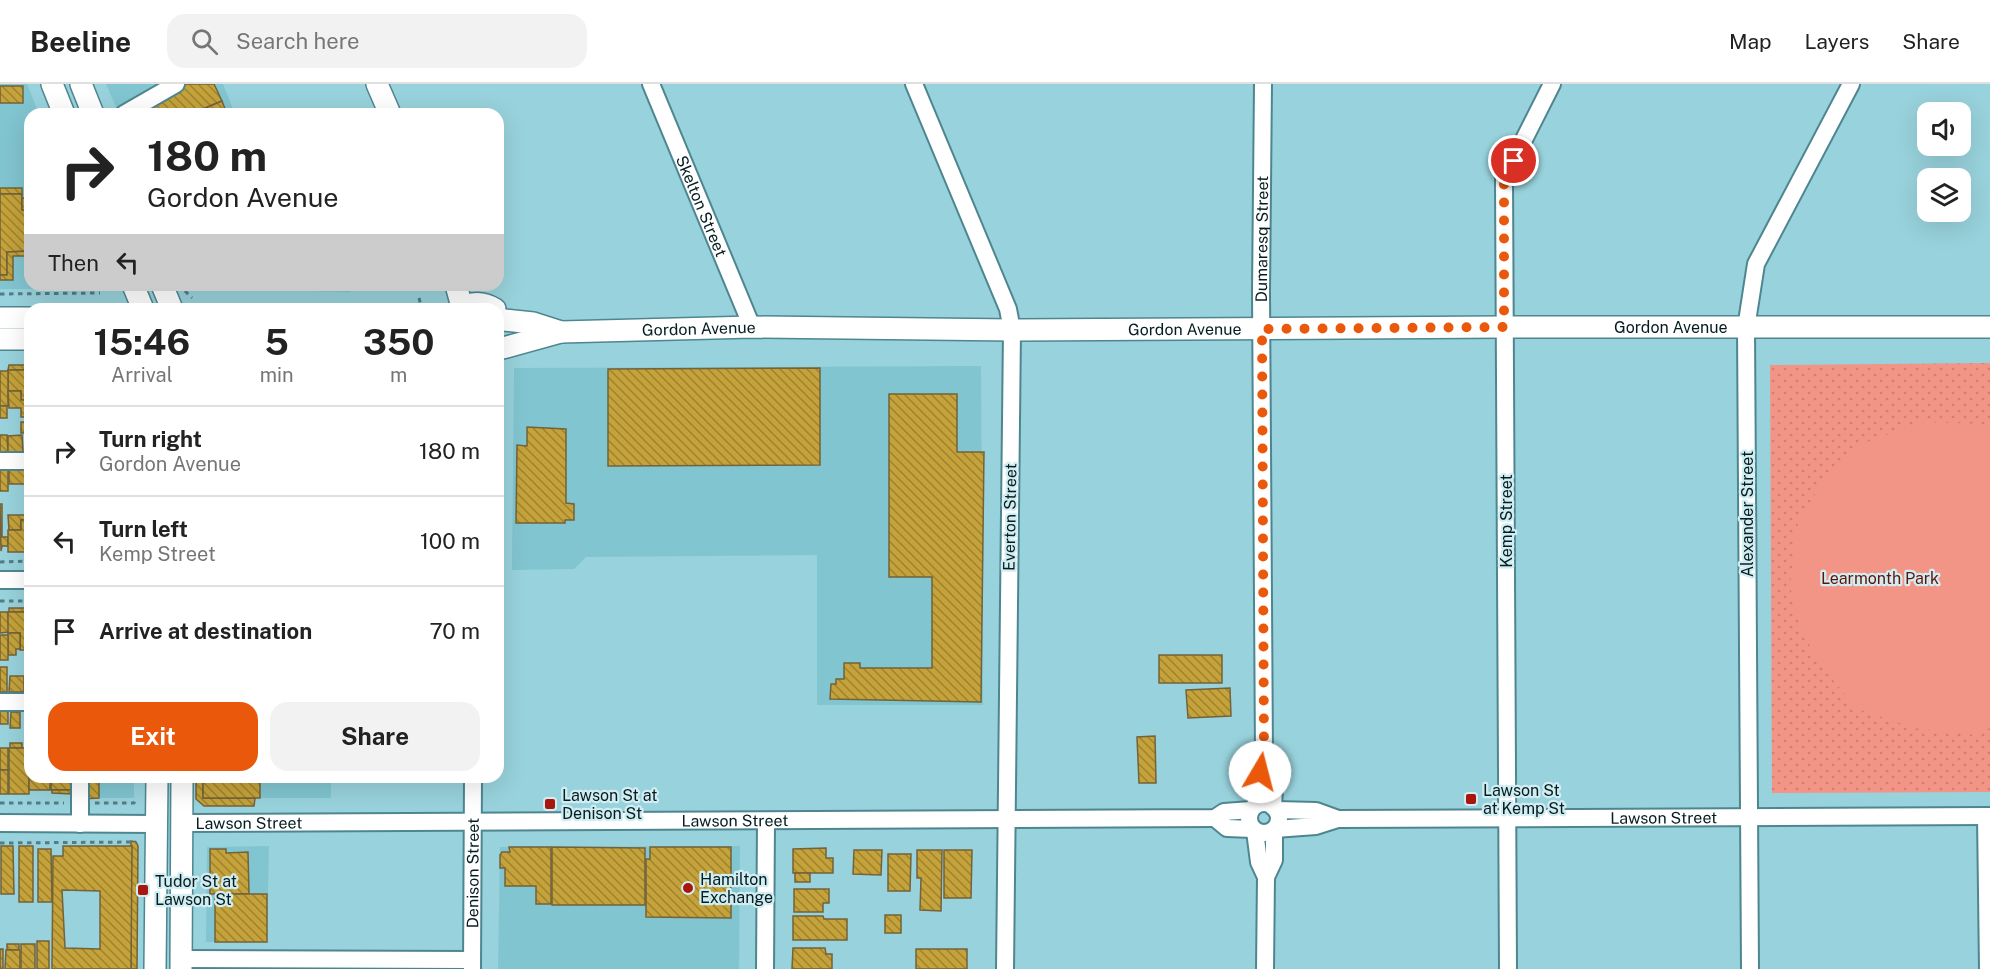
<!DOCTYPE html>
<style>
body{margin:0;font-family:"Public Sans",sans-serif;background:#f2f2f2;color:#222;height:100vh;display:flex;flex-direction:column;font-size:22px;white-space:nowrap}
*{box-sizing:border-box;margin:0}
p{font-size:20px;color:#767676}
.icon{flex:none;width:33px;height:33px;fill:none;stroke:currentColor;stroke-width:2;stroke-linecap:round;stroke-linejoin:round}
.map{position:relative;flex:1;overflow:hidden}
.details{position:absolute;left:24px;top:219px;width:480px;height:480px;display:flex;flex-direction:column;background:#fff;border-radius:18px;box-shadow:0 6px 24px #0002}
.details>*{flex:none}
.banner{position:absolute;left:24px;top:24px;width:480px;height:183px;border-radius:18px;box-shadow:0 6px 24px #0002;background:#fff;color:#222;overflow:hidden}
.tools{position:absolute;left:1917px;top:18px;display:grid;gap:12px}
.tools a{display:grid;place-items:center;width:54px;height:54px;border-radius:12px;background:#fff;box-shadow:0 6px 24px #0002;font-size:30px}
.pin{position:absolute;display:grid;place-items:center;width:51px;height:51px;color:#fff;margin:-26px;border:3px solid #fff;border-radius:50%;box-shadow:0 2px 6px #0007}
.me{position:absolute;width:66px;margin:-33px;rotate:8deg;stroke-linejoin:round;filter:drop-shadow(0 0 4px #0008)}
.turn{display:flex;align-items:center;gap:21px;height:126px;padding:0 24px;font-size:27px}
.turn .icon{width:78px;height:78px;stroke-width:2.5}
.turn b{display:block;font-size:42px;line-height:51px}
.then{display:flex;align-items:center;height:57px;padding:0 24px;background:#0003;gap:12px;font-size:22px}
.eta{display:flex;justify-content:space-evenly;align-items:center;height:102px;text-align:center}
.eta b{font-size:36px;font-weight:700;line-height:42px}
.cta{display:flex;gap:12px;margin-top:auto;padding:12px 24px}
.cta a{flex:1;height:69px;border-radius:18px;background:#ea580c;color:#fff;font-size:24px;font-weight:700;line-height:69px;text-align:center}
.cta a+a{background:#f2f2f2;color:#222}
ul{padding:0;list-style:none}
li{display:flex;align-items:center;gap:18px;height:90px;padding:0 24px;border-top:2px solid #e0e0e0}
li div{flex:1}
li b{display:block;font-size:22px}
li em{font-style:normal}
header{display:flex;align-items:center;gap:36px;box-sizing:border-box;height:84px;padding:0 30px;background:#fff;border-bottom:2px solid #e0e0e0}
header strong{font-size:28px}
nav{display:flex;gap:33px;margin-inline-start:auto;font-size:21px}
.search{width:420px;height:54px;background:#f2f2f2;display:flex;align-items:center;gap:15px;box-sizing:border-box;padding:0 21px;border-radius:18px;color:#767676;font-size:22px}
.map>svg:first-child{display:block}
.built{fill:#81c5d0}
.green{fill:url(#green-dots)}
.pitch{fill:#f39586}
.building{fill:url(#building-back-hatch);stroke:#72633a;stroke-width:1.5;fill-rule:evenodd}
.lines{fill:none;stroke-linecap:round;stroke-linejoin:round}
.minor-casing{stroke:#4e8690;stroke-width:20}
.major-casing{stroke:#4e8690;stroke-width:24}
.path{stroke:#537d84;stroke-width:3;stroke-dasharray:4.5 4.5;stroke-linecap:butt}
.minor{stroke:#fff;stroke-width:16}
.major{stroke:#fff;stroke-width:21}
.route{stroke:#ea580c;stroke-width:10;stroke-dasharray:0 18}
.poi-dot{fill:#a9170c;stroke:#d1edf2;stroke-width:2}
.labels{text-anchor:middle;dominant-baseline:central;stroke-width:4.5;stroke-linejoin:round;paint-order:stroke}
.street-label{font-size:16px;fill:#051c20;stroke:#d1edf2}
.park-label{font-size:16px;fill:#61130b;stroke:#d1edf2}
.poi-label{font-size:16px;fill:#051c20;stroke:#d1edf2;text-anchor:start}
</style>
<header>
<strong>Beeline</strong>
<div class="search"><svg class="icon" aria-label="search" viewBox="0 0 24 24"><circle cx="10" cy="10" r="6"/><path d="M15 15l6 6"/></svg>Search here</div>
<nav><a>Map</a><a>Layers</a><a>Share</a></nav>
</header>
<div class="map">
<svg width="1990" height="885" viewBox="0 0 1990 885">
<defs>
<pattern id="green-dots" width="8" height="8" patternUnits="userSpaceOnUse" patternTransform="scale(1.5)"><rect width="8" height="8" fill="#f39586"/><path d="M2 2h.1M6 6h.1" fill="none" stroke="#cf8073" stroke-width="1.8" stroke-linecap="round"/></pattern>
<pattern id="building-back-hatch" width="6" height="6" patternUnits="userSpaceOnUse" patternTransform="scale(1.5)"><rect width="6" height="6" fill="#c5a23a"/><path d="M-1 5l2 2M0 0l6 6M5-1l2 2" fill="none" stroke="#9e8330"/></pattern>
</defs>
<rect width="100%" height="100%" fill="#98d2dc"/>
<g class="built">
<path d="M0,0H27L39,30H30V201H104L102,205H0Z"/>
<path d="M106,0H223L235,30H119Z"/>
<path d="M205,201H348L351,208L210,205Z"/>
<path d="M981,282L983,621H817V471L586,473L574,485L512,486L514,284Z"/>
<rect x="82" y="693" width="52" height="21"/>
<path d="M207,693H331V714H206Z"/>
<path d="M269,762L267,857L206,858L207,763Z"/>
<path d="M740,762L739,885H498L500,763Z"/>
</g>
<path class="green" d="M1990,279V708L1772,709L1770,281Z"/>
<path class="pitch" d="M1921,338L1985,340L1990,342V644L1976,651L1914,644L1858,625L1819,580L1800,543L1790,502L1796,444L1819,403L1862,360Z"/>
<g class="building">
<path d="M158,0H214L222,17L191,30H144L138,16L161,6Z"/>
<rect x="0" y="2" width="23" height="17"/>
<path d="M222,17L227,30H191Z"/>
<rect x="0" y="104" width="22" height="6"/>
<path d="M0,110H22V126H30V167L7,168V191H0Z"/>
<rect x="22" y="114" width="8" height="12"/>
<path d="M30,167V172H13V196H0V191H7V168Z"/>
<path d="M63,201H105L101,206H63Z"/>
<path d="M206,201H304L301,206L212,203Z"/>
<path d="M9,281H29V286H8Z"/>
<path d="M820,284V381L608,382V285Z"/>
<path d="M8,286H29L30,316H21V307H8Z"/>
<rect x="0" y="287" width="8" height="35"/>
<path d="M8,307H21V316H29L28,333H21V324H9Z"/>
<path d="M889,310H957V368H984L981,618L830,615L831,600H836V595H844V579H860V584H932V493H889Z"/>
<rect x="0" y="322" width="7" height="12"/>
<rect x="21" y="338" width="8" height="11"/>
<path d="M527,343L566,345V419L574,420V436H565V439H516L517,361L527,362Z"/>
<path d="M0,351H7L8,368H0Z"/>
<path d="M22,351L23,368H8V352Z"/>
<rect x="9" y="384" width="19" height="16"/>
<rect x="0" y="385" width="8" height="22"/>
<path d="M0,420H2V453H8V462H2L1,467Z"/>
<path d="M8,431H29V436H21V446H9Z"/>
<path d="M21,436H30V468H8V446H21Z"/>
<rect x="9" y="524" width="19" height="4"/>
<path d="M0,528H8L9,548L0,549Z"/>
<path d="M8,528H29V566H20V549H8Z"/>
<path d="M8,549H20V565H16V571H8Z"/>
<rect x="0" y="551" width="8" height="25"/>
<rect x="1159" y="571" width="63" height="28"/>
<rect x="0" y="583" width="7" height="25"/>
<path d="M10,592H24V608H9Z"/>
<path d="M1230,604L1231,632L1188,634L1186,606Z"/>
<rect x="0" y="627" width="8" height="13"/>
<path d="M11,628H20V644H10Z"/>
<path d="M1155,652L1156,699H1139L1137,653Z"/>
<rect x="10" y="659" width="12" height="5"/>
<rect x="0" y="664" width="8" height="22"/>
<path d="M9,664H30L29,710H9Z"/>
<path d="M29,683L30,693H50V706H29Z"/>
<rect x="0" y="686" width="8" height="24"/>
<rect x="51" y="693" width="22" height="13"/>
<path d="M81,693H99V714L81,715Z"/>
<path d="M196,693H203V714H255L254,722H204L196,715Z"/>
<rect x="203" y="693" width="57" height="21"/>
<path d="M52,706H72V710L52,709Z"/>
<path d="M131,757L136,758L138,762L137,885H131Z"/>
<path d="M1,762H13L14,810H1Z"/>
<rect x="19" y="762" width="14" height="56"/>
<path d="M63,762H132L131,885H52L53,772H63ZM62,806L100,807V865L65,864Z"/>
<path d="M509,763H551V820H536V802H505V784H500V771L502,768H510Z"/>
<path d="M552,763L645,764V821H552Z"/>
<path d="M650,763H731V834L646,833V775H650Z"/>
<path d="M826,764V774H833V789H793V765Z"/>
<path d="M38,765H51L52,818H38Z"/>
<path d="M210,765H226V769L248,768L249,810H210Z"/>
<path d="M854,766H882L881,791L853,790Z"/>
<path d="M917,766H942L941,827L920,826L921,794H917Z"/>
<path d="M944,766H972L971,814H944Z"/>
<path d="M888,770H911L910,807H888Z"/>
<rect x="795" y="789" width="15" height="9"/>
<path d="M794,805H829V819H823V828H794Z"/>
<rect x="215" y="810" width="52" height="48"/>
<rect x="885" y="831" width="16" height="18"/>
<path d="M793,832H823L824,835H847V856H793Z"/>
<rect x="37" y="857" width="12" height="28"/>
<rect x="7" y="860" width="12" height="6"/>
<rect x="21" y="860" width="14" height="25"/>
<path d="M793,864H825L826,870H832V885H792Z"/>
<rect x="0" y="865" width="3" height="20"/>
<rect x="916" y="865" width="51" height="20"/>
<path d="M6,866H20V885H5Z"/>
</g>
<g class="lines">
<defs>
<g id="minor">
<path id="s1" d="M651,0L752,243"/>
<path d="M914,0L1008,225L1012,246L1005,885"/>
<path d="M124,30L176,0"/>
<path d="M0,377H30"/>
<path d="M0,496H30"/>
<path d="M0,618H30"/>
<path d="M1264,672L1274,705L1273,723"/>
<path d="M80,693V740"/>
<circle cx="1264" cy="734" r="15"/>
<path id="s2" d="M1256,721V705L1264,671L1261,208L1263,0"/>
<path d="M1276,726L1316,727L1338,735"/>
<path d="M1986,732L1988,885"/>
<path d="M1215,734L1227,744L1252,745"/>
<path d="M0,739L156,740"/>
<path id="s3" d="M181,739L1215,734L1224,728L1251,726"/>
<path id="s4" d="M1275,745L1316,742L1338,735L1990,732"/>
<path d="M1255,747L1259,778L1266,793"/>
<path d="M181,875L472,876"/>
<path id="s5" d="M472,885L473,693"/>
<path d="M765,885L766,737"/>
<path d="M1265,885L1266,793L1274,776V746"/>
<path d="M1508,885L1504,95L1552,0"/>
<path d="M1750,885L1746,244L1756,180L1851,0"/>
</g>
<g id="major">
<path d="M52,0L64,30"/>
<path d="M81,0L93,30"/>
<path d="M377,0L390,30"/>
<path d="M133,201L143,225"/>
<path d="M162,201L172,225"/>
<path d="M456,201L462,223"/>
<path d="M460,225C471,218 483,218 495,225"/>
<path d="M0,234H30"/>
<path d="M504,236L533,239L561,248"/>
<path d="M0,255H30"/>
<path id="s6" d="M503,264L561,248L752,243L1012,246L1504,243H1990"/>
<path d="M155,885L157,693"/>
<path d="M181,885L182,693"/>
</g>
</defs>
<use href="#minor" class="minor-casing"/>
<use href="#major" class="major-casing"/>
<g class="path">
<path d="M185,207L192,214"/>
<path d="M0,210L100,209"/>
<path d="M419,214L422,225"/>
<path d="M0,478L30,477"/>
<path d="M0,517H30"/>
<path d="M0,719H64"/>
<path d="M95,719H134L136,716"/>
<path d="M0,759L136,758"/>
</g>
<use href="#minor" class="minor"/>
<use href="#major" class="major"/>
</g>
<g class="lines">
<path class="route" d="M1260,688L1264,671L1262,245L1504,243V95L1514,77"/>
</g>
<g class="poi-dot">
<rect x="1465" y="709" width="12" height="12" rx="3"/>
<rect x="544" y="714" width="12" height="12" rx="3"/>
<circle cx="688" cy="804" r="6"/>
<rect x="137" y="800" width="12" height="12" rx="3"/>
</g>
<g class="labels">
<g class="street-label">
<text stroke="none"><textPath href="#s1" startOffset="132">Skelton Street</textPath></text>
<text stroke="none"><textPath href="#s2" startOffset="567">Dumaresq Street</textPath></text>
<text stroke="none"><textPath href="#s6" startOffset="1170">Gordon Avenue</textPath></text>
<text stroke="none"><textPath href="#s6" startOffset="198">Gordon Avenue</textPath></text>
<text stroke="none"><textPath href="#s6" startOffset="684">Gordon Avenue</textPath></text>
<text transform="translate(1747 430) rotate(-90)">Alexander Street</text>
<text transform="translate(1010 433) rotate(-89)">Everton Street</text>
<text transform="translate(1506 437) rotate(-90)">Kemp Street</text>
<text stroke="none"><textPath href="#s4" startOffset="390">Lawson Street</textPath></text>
<text stroke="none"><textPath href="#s3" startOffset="554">Lawson Street</textPath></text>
<text stroke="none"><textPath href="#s3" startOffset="68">Lawson Street</textPath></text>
<text stroke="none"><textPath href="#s5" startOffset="96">Denison Street</textPath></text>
</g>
<g class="park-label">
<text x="1880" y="494">Learmonth Park</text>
</g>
<g class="poi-label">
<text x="1483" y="706">Lawson St<tspan x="1483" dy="18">at Kemp St</tspan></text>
<text x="562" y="711">Lawson St at<tspan x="562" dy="18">Denison St</tspan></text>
<text x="700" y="795">Hamilton<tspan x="700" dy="18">Exchange</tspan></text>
<text x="155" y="797">Tudor St at<tspan x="155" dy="18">Lawson St</tspan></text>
</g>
</g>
</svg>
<div class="tools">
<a><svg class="icon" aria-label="sound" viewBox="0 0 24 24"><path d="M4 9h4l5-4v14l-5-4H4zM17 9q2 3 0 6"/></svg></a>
<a><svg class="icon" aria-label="layers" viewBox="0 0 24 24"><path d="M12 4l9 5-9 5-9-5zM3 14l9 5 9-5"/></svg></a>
</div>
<div class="pin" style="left:1514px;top:77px;background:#d93025"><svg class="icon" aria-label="arrive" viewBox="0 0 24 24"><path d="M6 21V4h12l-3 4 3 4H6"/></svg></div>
<svg class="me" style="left:1260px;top:688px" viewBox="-20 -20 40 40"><circle r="19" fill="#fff"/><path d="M0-13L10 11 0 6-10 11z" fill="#ea580c"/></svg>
<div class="banner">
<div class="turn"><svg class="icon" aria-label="right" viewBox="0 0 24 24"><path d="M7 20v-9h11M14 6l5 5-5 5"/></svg><div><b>180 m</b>Gordon Avenue</div></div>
<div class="then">Then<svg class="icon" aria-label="left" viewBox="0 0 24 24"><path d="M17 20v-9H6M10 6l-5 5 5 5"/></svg></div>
</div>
<section class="details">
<div class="eta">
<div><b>15:46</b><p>Arrival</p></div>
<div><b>5</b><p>min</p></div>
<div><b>350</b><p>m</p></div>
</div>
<ul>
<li><svg class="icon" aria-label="right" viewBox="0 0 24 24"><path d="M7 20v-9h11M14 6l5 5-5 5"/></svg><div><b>Turn right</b><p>Gordon Avenue</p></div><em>180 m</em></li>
<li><svg class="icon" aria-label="left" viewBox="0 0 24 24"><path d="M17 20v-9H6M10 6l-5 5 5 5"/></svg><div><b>Turn left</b><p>Kemp Street</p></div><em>100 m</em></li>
<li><svg class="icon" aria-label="arrive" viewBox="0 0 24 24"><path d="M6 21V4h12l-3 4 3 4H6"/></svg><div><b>Arrive at destination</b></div><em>70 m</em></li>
</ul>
<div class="cta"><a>Exit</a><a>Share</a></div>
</section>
</div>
